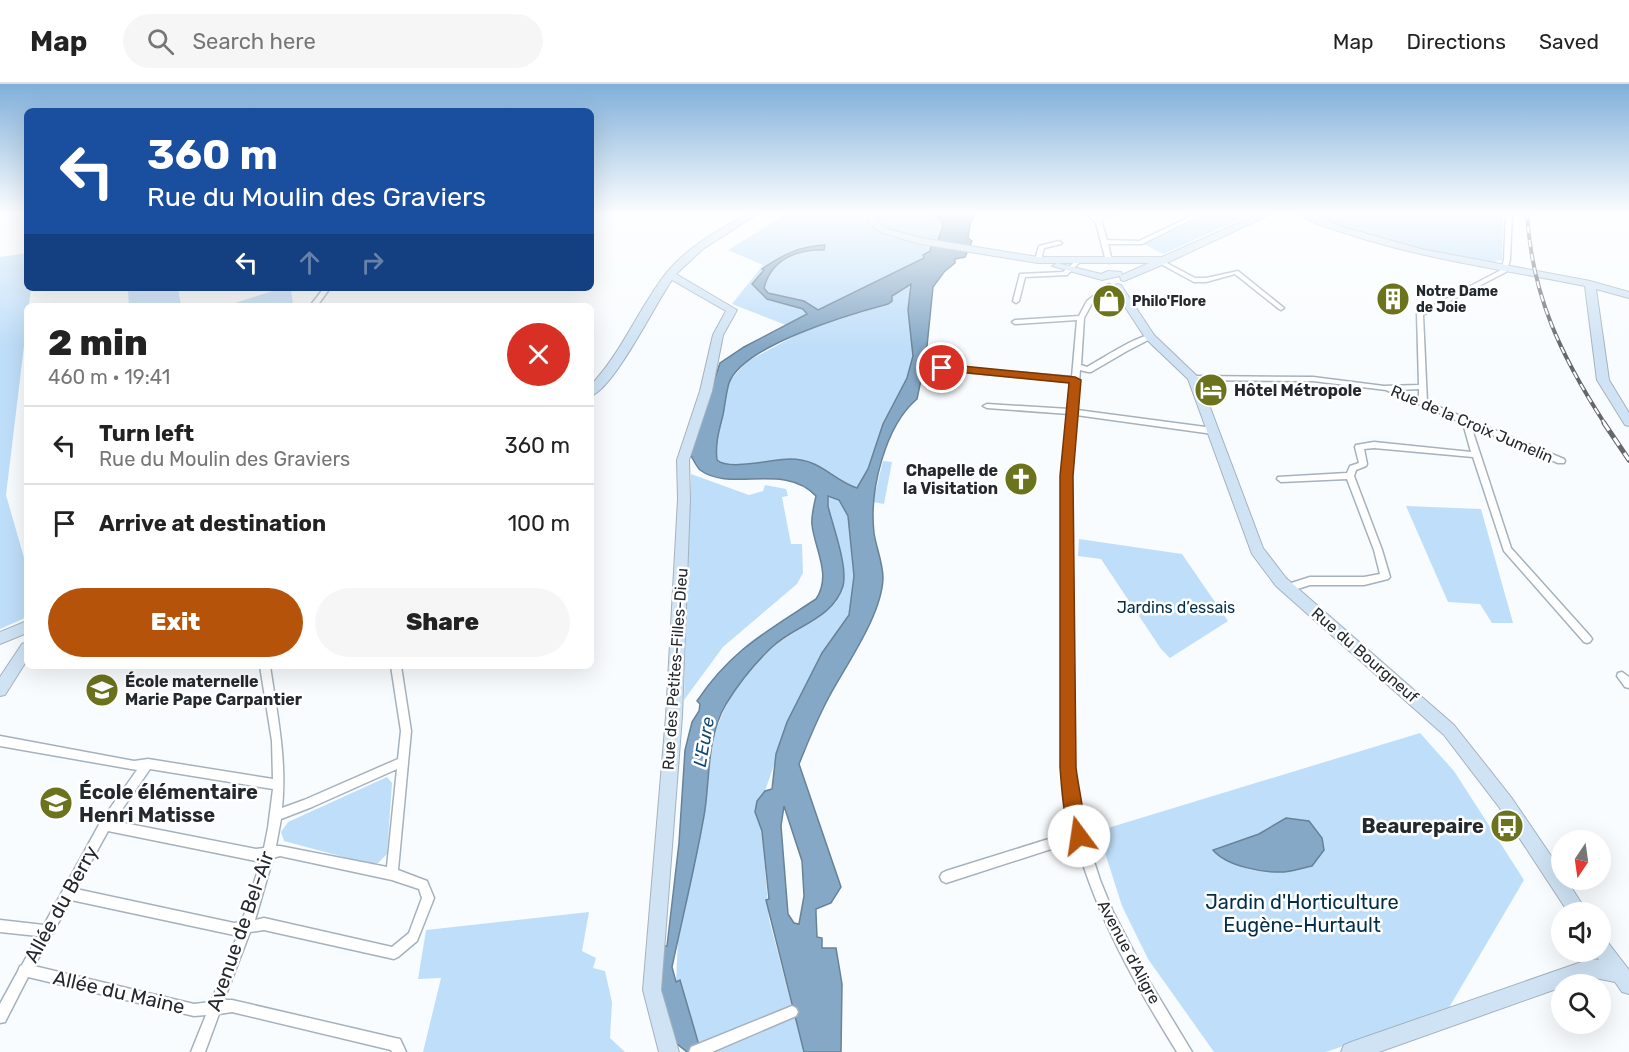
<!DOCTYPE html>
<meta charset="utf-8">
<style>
body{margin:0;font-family:Rubik,sans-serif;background:#f6f6f6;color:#222;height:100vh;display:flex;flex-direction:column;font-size:22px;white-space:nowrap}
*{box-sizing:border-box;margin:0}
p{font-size:20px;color:#767676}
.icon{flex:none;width:33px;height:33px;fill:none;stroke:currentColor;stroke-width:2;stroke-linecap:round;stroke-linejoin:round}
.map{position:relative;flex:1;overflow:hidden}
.panel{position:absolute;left:24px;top:219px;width:570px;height:366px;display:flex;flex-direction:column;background:#fff;border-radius:9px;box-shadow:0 6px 24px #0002}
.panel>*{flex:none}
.top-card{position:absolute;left:24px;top:24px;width:570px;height:183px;border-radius:9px;box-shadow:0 6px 24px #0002;background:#1a4fa0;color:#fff;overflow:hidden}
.needle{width:39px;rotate:193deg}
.controls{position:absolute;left:1551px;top:746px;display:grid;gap:12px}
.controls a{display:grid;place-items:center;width:60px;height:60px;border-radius:50%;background:#fff;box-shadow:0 6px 24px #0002;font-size:30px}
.pin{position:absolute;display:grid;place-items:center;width:51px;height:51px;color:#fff;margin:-26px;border:3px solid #fff;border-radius:50%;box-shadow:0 2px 6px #0007}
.me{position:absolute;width:66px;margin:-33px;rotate:346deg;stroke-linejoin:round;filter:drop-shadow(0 0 4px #0008)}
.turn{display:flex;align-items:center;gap:21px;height:126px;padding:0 24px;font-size:27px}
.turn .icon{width:78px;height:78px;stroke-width:2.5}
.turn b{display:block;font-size:42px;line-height:51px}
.lanes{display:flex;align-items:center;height:57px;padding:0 24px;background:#0003;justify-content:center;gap:30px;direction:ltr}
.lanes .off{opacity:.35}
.round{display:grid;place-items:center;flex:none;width:63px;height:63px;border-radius:32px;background:#f6f6f6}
.overview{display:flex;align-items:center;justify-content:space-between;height:102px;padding:0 24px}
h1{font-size:36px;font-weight:800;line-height:45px}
.primary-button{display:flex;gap:12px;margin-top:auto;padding:12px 24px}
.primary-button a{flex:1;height:69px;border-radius:36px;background:#b45309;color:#fff;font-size:24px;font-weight:800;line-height:69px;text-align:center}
.primary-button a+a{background:#f6f6f6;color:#222}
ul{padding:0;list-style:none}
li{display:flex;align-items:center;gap:18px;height:78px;padding:0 24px;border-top:2px solid #e0e0e0}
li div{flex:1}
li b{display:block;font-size:22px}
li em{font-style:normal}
header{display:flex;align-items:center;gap:36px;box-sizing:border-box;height:84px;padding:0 30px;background:#fff;border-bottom:2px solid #e0e0e0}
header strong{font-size:28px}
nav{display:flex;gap:33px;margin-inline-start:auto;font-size:21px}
.search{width:420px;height:54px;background:#f6f6f6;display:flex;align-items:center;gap:15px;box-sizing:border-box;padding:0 21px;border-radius:33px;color:#767676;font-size:22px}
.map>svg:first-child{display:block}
.green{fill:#bfdef9}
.water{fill:#85a8c6;stroke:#688298;stroke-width:1.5;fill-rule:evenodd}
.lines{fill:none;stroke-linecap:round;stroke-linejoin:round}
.street-casing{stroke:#a5b2bd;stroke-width:3}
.secondary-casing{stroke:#a5b2bd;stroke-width:2}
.street{fill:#fff;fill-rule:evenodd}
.secondary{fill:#cfe3f4;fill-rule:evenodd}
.rail-far1-casing{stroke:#64686c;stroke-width:4}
.rail-casing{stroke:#64686c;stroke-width:5}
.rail-far1{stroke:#fff;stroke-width:2;stroke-dasharray:7;stroke-linecap:butt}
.rail{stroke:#fff;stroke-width:3;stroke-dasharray:9;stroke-linecap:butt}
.route{fill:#b45309;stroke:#753606;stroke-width:1.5}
.labels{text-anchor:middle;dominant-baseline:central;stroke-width:5;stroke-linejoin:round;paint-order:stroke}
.far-poi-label{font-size:14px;font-weight:bold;fill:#24292d;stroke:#fff;text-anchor:start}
.poi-label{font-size:16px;font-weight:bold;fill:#24292d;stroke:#fff;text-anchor:start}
.street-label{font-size:16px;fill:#24292d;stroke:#fff}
.park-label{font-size:16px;fill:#012e4c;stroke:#fff}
.water-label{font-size:18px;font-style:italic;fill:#104a72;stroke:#fff}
.near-poi-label{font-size:20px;font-weight:bold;fill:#24292d;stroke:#fff;text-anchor:start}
.near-park-label{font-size:20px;fill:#012e4c;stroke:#fff}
.near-street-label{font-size:20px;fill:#24292d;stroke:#fff}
</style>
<header>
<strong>Map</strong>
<div class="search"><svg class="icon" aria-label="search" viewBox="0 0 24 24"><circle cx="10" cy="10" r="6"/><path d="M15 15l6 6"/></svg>Search here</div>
<nav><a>Map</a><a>Directions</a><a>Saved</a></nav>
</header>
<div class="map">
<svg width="1629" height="968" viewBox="0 0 1629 968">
<rect width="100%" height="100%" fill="#f9fcfe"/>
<g class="green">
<path d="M790,128L860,131L884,151L931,164L923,171L925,173L786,241L732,220L763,181L728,166Z"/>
<path d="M872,128H925L942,135L943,142L937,157C916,154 879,153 872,128Z"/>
<path d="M1213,128H1257L1163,170L1144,160Z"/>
<path d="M1308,128H1503L1502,176L1494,178C1429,169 1368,157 1308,128Z"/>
<path d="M27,169V204H31L6,411L27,484V533L0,545V173Z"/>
<path d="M910,200L908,227L913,272L907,295L884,340L868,385L857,404C831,393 820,375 790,375C773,376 729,387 717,376L716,353L729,298L746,278L806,246L888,220L892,212Z"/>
<path d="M138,204H178L181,222H129L128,207Z"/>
<path d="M282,204H291L293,222H226Z"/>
<path d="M883,377L892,378L884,420L873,418Z"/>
<path d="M691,390L749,411L763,407L765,401L786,405L788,412L782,413L791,460H802L803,489L797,500L723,563L684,616Z"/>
<path d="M827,412L840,416L848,432L854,492L849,531L822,569L791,631L765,707L757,717L755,728L762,747L769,835L804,968H703L676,898L678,855L705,726L711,658L726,621L749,586L773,562L813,537L837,517Z"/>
<path d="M1406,422L1481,425L1513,539H1492L1480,520L1448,518Z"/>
<path d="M1079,455L1182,470L1228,537L1170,574L1161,565L1101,475L1078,472Z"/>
<path d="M1420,649L1454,687L1524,796L1447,927L1326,968H1214L1148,875L1122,822L1098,747Z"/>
<path d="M387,693L392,699L387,770L378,779H366L284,757L281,748L288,738Z"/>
<path d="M589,828L582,867L596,874L593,884L605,887L612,918L610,954L625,968H423L441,894L418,895L426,846Z"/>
</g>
<g class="water">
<path d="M925,128H976L970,140L968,154L972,157L965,173L955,175V179L944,188L933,203L926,272L917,315C885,342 869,407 874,449C876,463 883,479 883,494C882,531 846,581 829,613C817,635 808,658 799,680L841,803L831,819L816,825V829L817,853L822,854V864H836L842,900L841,968H804L766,816L769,815L762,747L755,728L757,717L765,707L772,705L776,670L787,638L822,569L849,531L854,492L848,432L839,416L828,412V422C833,443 848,482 843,502C833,535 794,542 772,563C754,580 739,599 726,620C707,653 710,690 705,726C696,779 683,831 672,883L676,898L680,896L701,968H687L676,959L659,903L662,862H667L679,759L685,666L692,638L699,627L700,620L697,617C731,566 766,548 816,515C832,491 815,466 812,441C811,432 814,421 816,412C784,378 731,409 700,386C696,382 693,375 690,370L720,279L744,263L807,230L803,225L767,215L752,200L764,186L762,185C782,171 800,162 825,161L824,166C796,165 771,176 764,204L768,209L804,217L818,226L924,174L923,171L930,167L931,161L936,162L943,142L941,135ZM911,200L908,226L913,272L907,294L883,340L868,385L857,404C831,395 821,375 790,375C773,375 729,387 717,376C715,359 719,347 723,331C725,321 726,309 729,299C743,261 851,230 888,220L892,217V212ZM784,722L802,777L804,812L799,840L794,839L788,830L781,742Z"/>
<path d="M1286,734L1309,737L1322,754L1324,766L1312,782C1303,784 1293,787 1284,788C1263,789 1226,782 1213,766L1259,750Z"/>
</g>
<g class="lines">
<defs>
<g id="street">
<path d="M1085,128H1091L1097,133L1109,128H1116L1101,136L1107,156L1139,157L1200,128H1207L1142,160H1108L1112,177L1109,179L1106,177L1096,139Z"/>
<path d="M1506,128H1512L1510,176L1506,188L1423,231L1427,318L1564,375L1565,377L1564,379H1558L1471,342L1511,464L1590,552L1592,555L1590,558L1587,559L1584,558L1504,467L1473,373L1374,364L1364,365L1367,380L1366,382L1356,386L1354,392L1382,466L1390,493L1388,495L1364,501H1310L1288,508L1285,507L1283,504L1285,501L1310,493H1364L1380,490L1374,466L1347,395L1281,398L1277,395L1278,393L1347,389L1350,382L1359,379L1355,363L1356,361L1374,358L1471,368L1463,339L1386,306L1313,297L1193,296L1189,294L1193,292L1313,293L1384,302L1419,301L1417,230L1501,186L1504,176ZM1419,305V315L1398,306Z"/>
<path d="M1059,157L1062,159L1061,160L1044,164L1041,176L1036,177L1035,176L1039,162Z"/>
<path d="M1078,175L1081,177L1067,191L1025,193L1019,217L1016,219L1013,217L1020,190L1063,188Z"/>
<path d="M1161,176L1195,194H1206L1238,187L1284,224L1281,226L1279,225L1235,190L1206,198H1194L1159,179V177Z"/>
<path d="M1109,200L1111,201V203L1092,219L1084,234L1081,281L1087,283C1102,275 1137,251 1152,251L1154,253L1127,267L1091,288H1088L1080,286L1077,326L1213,344L1217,347L1213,350L1076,331L1071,392L1073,683L1079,722L1088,759L1100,796L1113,828L1149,897L1192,968H1177C1136,902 1097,833 1076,757L946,799L942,797L940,793L942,789L946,787L1074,747L1068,722L1063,683V392L1069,330L987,324L983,322L987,320L1069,325L1072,298L942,286L938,284L942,282L1072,293L1077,236L1015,240L1012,238L1015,236L1079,232L1087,217Z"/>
<path d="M324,204H330L317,222H310Z"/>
<path d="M260,582H270C277,630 287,675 282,724L304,716L398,675L401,647L391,582H401L411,647L398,786L427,797L434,814L417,857L398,873L394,875L264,846L250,848L224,916H232L395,954L400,955L406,968H392L391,966L232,928L219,930L205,968H191L206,931L194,932L28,893L5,938L0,939V920L18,887L20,882L22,881L38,852L0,848V836L44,841L101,737L137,686L0,662V652L134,677L148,675L273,695L272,657ZM150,685L273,705L268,744L264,764L256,765L114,737ZM397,685L387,783L280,762H276L281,735L312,723ZM108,747L256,777L261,776L242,838L234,839L76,805ZM280,772L392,796L419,805L422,814L409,849L392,863L264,834L255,836L273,774ZM71,816L234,851L238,850L211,918L194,920L34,882Z"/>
<path d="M1622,588L1629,593V604L1625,603L1617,592L1618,589Z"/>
<path d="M792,922L796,924L798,928L796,932L712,968H689L691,963Z"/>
</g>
<g id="secondary">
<path d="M750,128H761L703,165L676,190L737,226L723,251L712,307L689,376L690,415L682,632L661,906L679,968H659L643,906L666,632L678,415L677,376L700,307L713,251L726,227L672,196C655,220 615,303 591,312V301C623,267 639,223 668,187C690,161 721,145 750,128Z"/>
<path d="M863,128H872L880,140L888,145L921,154L1038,173H1162L1263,128H1275L1169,178L1124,197L1121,196L1120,192L1102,196L1052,182L1057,179L1101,190L1108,187L1121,188L1122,191L1149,179H1038L920,160L882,149L874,144Z"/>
<path d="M1296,128H1308L1343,143L1421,165L1590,197L1629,208V214L1596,205L1609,296L1629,329V342L1625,341L1597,296L1585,202C1507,186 1428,176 1351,151C1334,146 1310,139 1296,128Z"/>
<path d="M1117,200L1121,201L1154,251L1199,294L1263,464L1286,494L1454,641L1511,713L1562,788V795H1566L1587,828H1568L1499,723L1444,651L1276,502L1252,470L1188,295L1146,255L1112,203Z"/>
<path d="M27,537V549L0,560V548Z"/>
<path d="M27,558V576L5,611L0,612V593L22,560Z"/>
<path d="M1600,853L1606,856L1629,886V910L1622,908L1615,898L1590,893L1571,900H1562V903L1379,968H1341L1344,961L1351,958L1590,875L1599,876L1593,867H1600Z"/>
</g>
</defs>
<use href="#street" class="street-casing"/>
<use href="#secondary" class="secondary-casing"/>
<use href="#street" class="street"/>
<use href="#secondary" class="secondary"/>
<defs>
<path id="rail-far1" d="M1527,128C1531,210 1561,272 1605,340"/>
<path id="rail" d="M1604,339L1629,376"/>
</defs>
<use href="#rail-far1" class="rail-far1-casing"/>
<use href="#rail" class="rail-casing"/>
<use href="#rail-far1" class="rail-far1"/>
<use href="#rail" class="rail"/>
</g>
<linearGradient id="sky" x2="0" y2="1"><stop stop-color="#80afda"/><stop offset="0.49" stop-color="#fcfeff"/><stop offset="1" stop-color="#fcfeff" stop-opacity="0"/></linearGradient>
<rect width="1629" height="263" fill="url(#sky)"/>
<path class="route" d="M942,280L1075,293L1081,296L1073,392L1076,683C1077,697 1089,750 1085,757L1079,760L1073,757C1063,734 1062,708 1060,683V392L1069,299L938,286L936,284Z"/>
<defs>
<symbol id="building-disc" viewBox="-11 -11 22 22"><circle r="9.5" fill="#6b731c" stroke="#fff"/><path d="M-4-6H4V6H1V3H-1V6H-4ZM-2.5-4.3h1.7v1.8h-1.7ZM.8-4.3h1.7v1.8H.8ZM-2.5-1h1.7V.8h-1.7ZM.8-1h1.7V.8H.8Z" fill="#fff"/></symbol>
<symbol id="shop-disc" viewBox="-11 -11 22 22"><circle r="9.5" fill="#6b731c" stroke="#fff"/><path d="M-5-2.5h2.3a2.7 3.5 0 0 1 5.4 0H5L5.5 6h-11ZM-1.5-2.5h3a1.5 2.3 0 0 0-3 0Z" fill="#fff"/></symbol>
<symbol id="hotel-disc" viewBox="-11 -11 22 22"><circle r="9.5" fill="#6b731c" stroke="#fff"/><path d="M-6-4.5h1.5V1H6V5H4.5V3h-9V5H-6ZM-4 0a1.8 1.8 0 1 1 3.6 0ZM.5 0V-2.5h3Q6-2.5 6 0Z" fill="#fff"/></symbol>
<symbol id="church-disc" viewBox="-11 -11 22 22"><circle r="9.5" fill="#6b731c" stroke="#fff"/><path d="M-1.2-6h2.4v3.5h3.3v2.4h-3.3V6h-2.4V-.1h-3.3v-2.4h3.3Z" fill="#fff"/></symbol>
<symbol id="school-disc" viewBox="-11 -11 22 22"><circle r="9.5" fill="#6b731c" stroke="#fff"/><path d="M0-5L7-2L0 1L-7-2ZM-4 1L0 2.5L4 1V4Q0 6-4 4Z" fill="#fff"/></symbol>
<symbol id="bus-disc" viewBox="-11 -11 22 22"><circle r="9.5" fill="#6b731c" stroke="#fff"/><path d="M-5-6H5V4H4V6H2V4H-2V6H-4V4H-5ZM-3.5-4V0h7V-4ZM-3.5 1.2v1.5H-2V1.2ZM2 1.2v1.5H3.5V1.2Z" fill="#fff"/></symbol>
</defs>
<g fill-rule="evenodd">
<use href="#building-disc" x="1374" y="196" width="38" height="38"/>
<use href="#shop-disc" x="1090" y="198" width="38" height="38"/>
<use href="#hotel-disc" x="1192" y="287" width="38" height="38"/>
<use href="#church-disc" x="1002" y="376" width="38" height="38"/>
<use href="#school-disc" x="83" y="587" width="38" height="38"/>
<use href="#school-disc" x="37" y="700" width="38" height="38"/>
<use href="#bus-disc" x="1488" y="723" width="38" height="38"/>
</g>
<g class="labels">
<g class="far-poi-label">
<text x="1416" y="207">Notre Dame<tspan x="1416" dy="16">de Joie</tspan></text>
<text x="1132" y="217">Philo'Flore</text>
</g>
<g class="poi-label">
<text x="1234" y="306">Hôtel Métropole</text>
<text x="998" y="386" text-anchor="end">Chapelle de<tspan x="998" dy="18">la Visitation</tspan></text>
<text x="125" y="597">École maternelle<tspan x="125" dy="18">Marie Pape Carpantier</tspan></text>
</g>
<g class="street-label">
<text transform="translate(1472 340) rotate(23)">Rue de la Croix Jumelin</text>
<text transform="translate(1365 571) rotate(41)">Rue du Bourgneuf</text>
<text transform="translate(675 585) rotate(-86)">Rue des Petites-Filles-Dieu</text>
<text transform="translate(1129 868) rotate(62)">Avenue d'Aligre</text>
</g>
<g class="park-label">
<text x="1176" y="523">Jardins d’essais</text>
</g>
<g class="water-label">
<text transform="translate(704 658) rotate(-80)">L'Eure</text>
</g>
<g class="near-poi-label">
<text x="79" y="708">École élémentaire<tspan x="79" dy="23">Henri Matisse</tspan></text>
<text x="1484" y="742" text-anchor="end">Beaurepaire</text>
</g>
<g class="near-park-label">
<text x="1302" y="818">Jardin d'Horticulture<tspan x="1302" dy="23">Eugène-Hurtault</tspan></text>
</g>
<g class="near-street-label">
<text transform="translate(61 820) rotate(-61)">Allée du Berry</text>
<text transform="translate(240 847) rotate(-71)">Avenue de Bel-Air</text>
<text transform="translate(119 908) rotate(13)">Allée du Maine</text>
</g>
</g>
</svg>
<div class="controls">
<a><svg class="needle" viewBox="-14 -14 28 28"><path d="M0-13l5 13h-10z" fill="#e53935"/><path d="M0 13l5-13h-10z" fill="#767676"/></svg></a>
<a><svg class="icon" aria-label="sound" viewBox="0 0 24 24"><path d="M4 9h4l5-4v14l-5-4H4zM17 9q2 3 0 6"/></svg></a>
<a><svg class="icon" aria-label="search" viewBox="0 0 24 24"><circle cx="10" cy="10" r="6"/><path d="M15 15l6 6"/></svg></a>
</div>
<div class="pin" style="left:942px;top:284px;background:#d93025"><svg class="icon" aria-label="arrive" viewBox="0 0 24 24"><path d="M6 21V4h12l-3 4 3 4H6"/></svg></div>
<svg class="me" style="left:1079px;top:752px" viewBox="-20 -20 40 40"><circle r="19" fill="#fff"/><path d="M0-13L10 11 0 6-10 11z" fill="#b45309"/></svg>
<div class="top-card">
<div class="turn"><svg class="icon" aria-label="left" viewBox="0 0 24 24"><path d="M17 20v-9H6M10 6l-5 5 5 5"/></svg><div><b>360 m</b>Rue du Moulin des Graviers</div></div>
<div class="lanes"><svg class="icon" aria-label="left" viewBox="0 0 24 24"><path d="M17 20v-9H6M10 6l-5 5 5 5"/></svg><svg class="icon off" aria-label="ahead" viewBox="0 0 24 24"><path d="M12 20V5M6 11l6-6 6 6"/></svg><svg class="icon off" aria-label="right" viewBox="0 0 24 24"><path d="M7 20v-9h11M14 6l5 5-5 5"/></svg></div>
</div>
<section class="panel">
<div class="overview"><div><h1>2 min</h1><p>460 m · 19:41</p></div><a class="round" style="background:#d93025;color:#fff"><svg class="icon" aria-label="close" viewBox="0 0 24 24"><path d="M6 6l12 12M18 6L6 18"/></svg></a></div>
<ul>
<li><svg class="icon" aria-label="left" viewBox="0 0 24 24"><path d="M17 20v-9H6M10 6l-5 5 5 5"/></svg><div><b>Turn left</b><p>Rue du Moulin des Graviers</p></div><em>360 m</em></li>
<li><svg class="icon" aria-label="arrive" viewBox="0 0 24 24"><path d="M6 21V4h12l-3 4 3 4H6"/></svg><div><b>Arrive at destination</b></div><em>100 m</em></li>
</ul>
<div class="primary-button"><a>Exit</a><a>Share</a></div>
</section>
</div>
